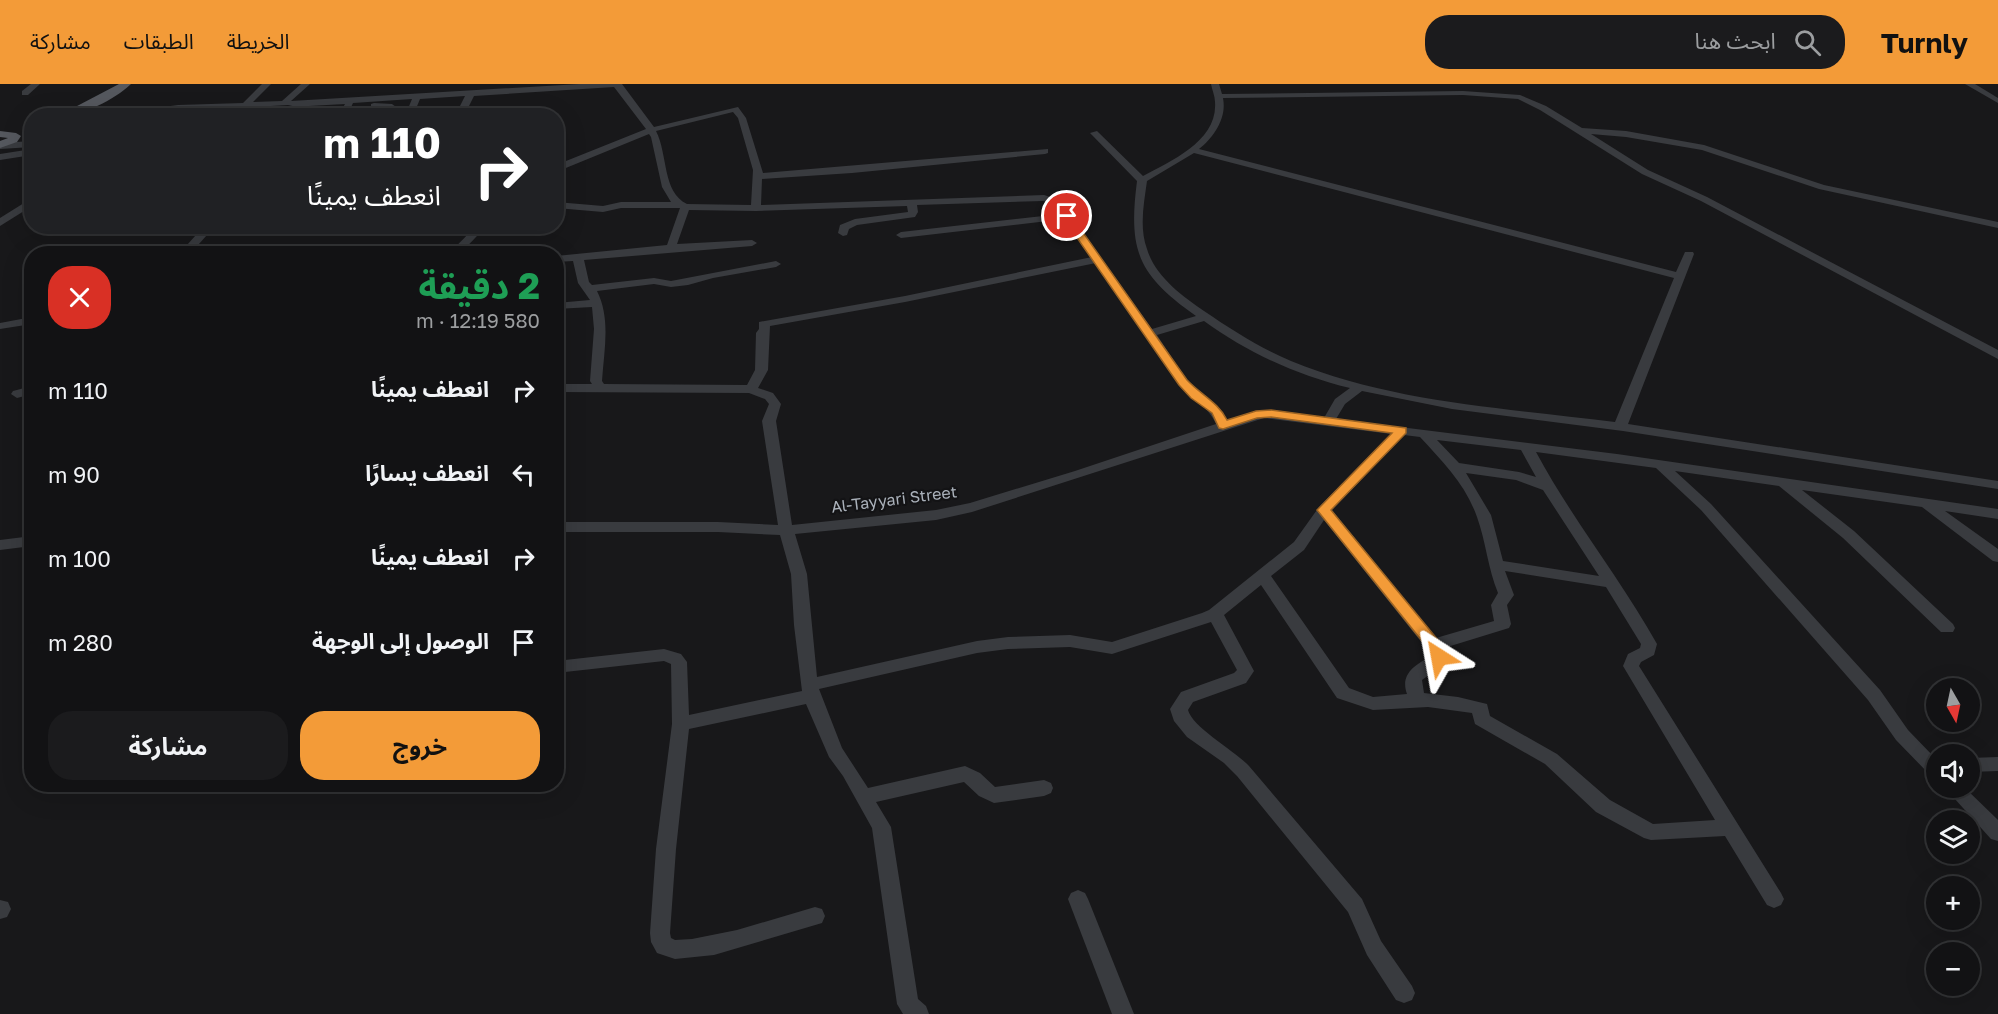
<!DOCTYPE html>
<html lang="ar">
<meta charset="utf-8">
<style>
body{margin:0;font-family:"Golos Text","Noto Sans Arabic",sans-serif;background:#1b1b1d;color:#f1f3f6;direction:rtl;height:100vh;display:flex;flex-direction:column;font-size:22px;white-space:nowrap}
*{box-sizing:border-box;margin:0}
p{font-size:20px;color:#9c9ea0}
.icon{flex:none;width:33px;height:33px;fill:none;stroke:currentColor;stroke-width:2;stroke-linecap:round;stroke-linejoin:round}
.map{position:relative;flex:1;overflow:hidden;direction:ltr}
.panel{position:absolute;left:24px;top:162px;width:540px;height:546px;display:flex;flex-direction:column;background:#121214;border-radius:24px;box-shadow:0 6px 24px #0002,0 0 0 2px #313234;direction:rtl}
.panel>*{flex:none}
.banner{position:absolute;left:24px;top:24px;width:540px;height:126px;border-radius:24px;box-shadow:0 6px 24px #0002,0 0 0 2px #313234;direction:rtl;background:#202124;color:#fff;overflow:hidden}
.needle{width:39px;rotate:171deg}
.buttons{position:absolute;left:1926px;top:594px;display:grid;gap:12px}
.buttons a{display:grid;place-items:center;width:54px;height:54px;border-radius:50%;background:#121214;box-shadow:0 6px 24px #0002,0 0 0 2px #313234;font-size:30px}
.pin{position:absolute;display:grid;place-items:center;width:51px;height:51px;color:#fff;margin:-26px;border:3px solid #fff;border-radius:50%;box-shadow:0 2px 6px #0007}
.me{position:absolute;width:66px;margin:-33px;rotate:326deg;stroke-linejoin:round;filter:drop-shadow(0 0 4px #0008)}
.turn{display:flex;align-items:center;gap:21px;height:126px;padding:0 24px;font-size:27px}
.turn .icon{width:78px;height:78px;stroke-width:2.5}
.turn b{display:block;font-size:42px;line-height:51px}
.round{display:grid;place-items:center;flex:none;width:63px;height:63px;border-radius:24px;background:#1b1b1d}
.overview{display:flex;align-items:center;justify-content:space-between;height:102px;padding:0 24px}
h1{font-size:36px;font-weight:700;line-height:45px;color:#1e9e55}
.button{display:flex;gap:12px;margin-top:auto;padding:12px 24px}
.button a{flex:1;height:69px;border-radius:24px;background:#f39b38;color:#111;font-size:24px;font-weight:700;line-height:69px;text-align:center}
.button a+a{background:#1b1b1d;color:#f1f3f6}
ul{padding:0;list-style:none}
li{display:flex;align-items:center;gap:18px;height:84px;padding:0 24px}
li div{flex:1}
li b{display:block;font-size:22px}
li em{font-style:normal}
header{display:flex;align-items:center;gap:36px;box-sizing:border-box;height:84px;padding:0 30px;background:#f39b38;color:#111}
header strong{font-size:28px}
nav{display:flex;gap:33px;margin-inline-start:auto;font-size:21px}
.search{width:420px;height:54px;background:#1b1b1d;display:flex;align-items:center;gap:15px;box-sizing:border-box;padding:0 21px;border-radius:24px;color:#9c9ea0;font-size:22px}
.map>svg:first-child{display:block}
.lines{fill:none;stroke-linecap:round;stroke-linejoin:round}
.minor{fill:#393b3f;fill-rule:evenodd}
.major{fill:#55585e;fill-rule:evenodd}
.route{fill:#f39b38;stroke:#9e6524;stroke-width:1.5}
.labels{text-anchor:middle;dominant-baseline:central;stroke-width:4.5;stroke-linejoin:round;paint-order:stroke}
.street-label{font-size:16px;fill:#aab1ba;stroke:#131315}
</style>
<header>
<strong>Turnly</strong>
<div class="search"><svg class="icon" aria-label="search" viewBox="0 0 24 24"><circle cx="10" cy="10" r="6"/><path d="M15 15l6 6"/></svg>ابحث هنا</div>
<nav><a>الخريطة</a><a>الطبقات</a><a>مشاركة</a></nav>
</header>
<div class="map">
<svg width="1998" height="930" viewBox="0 0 1998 930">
<rect width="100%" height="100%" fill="#18181a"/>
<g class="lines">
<g class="minor">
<path d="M31,0H40L28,11H22V7Z"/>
<path d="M262,0H271L253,18L282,17L301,0H310L291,17L580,0H622L654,43L738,23L746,34L763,89L1048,65V69L1045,70L852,89L762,95L761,121L1044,111L1060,116L1152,245L1196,232C1138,191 1128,167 1137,97L1090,49L1097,47L1143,92C1171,77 1218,57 1215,18C1215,12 1212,6 1211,0H1219L1222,10L1463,7L1520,11L1546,22L1582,44L1626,47L1704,61L1824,101L1998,138V144L1819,105L1702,66L1626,53L1591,50L1648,86L1707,113L1998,266V275L1701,117L1642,90L1540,26L1518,15L1463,11L1223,14C1227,34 1214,53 1199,65L1676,188L1685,168H1693L1694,170L1628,340L1998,397V405L1623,347L1452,325L1362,307L1345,320L1336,335L1617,370L1998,425V435L1945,427L1998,465V478L1993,477L1922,423L1802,406L1854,447L1953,540L1955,544L1953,548H1941L1843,454L1779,402L1675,387L1711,420L1880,606L1908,646L1936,675V693L1930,691L1896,656L1868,616L1701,426L1656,384L1536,368C1572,435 1620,494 1657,560L1654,571L1641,578L1639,582L1781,809L1784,815L1781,821L1774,824L1767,821L1725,752L1651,756L1644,754L1596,728L1545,680L1475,640L1472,629L1428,623L1373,626L1337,614L1261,501L1224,531L1254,587L1246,599L1193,618L1188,626C1192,643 1235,667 1249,682L1362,815L1381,857L1412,902L1415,909L1412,916L1404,919L1396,916L1367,871L1348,828L1237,692L1224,679L1187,653L1174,637L1170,625L1181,608L1234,589L1237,586L1211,538L1112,570L1070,563L1008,565L977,569L819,605L842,664L868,704L965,682L980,689L995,703L1044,696L1051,699L1053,704L1051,709L1044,712L994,719L979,712L964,698L876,718L891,743L918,915L926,922L929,930H903L897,920L872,744L843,692L829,673L806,620L689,645L676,765L670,849L671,854L675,856L692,855L737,846L815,823L822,825L825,832L822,839L714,871L675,875L657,869L651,858L650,849L656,765L672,640L671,580L664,577L556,589V577L664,565L681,570L687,578L689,631L802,607L794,541L791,490L780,451L718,448H556V438H718L778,441L762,337L769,320L765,315L749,309L556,308V300H592L590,297L594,245L592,223L556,225V219L590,216L578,199L573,177L556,178V172L667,161L680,124H621L603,128L556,124V118L603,122L621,118H671L662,103L651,53L649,50L556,88V81L646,45L614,3L474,12L464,32H455L465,12L420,15L413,32H405L412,15L353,19L347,32H338L345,20L309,22L306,32H298L301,24L288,21L97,32L178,21L243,19ZM733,28L738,34L753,86L751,121L687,120C662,108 668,70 656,47ZM1194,69L1674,194L1615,338C1507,324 1393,319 1291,277C1260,264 1232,246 1204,227C1182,212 1155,192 1147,165C1139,143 1144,119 1147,97ZM1043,117L1054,120L1061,130L901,148L896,151L901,154L1065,135L1092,173L905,212L759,238V245L756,249L755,286L747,301L604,300L602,297C604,266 611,235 597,207L654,200L671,203L688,201L713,194L776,183L781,180L776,177L671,197L654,194L592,201L589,198L584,176L752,162L757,159L752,156L677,160L689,126L756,127L907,122L908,128L855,135L840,141L838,149L843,152L847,151L849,145L857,141L915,133L918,128L917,121ZM1096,179L1179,301C1191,314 1209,323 1216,340L1075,387L970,419L936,426L792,441L776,337L781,320L773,309L758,304L768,286L770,242L905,218ZM1204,237C1248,269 1297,291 1350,304L1335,315L1324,334L1264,326L1227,336C1219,318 1199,310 1187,295C1176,281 1167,266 1157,251ZM1264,334L1391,350L1319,423L1294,458L1209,526L1202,529L1112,558L1070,551L1008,553L977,557L817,593L807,490L795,450L936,436L972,428ZM1404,351L1420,353C1443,378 1466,401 1477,433C1486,458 1488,485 1498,509L1491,521L1494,537L1436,554L1332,426ZM1437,356L1521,366L1536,393L1519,388L1459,379ZM1466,389L1516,396L1543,406L1599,492L1503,477L1491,431ZM1324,436L1430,569V573C1414,581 1400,591 1407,610L1373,613L1349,604L1271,492L1304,466ZM1505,487L1606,503L1641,560L1640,564L1628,570L1623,582L1715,736L1653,740L1610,716L1557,670L1490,632L1487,620L1458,613L1424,609L1422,596L1444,580L1446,576L1444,564L1509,544L1511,540L1507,521L1514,511Z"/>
<path d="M1965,0H1975L1998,14V19Z"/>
<path d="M374,19L392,20L396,23L392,32H384L387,25L371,24V20Z"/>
<path d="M32,57V63L0,65V59Z"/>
<path d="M32,65V71L0,76V70Z"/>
<path d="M32,114V122L0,142V134Z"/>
<path d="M204,142H215L190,170H179Z"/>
<path d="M475,142H485C477,154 468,159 462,170H451C458,158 467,153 475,142Z"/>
<path d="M32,233V240L0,245V239Z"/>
<path d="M32,302V310L17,314L11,310L13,307Z"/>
<path d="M32,452V462L0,466V456Z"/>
<path d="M1998,673V687L1970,688V674Z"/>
<path d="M1945,704H1965L1998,736V757L1991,755Z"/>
<path d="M1078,806L1085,809L1088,815L1134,930H1112L1068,815L1071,809Z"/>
<path d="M0,816L8,818L11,825L7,833L0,835Z"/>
</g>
<g class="major">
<path d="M119,0H131C114,16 82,32 58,32Z"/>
<path d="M0,47L16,49L21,52L17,58L0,64V57L8,54L0,53Z"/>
</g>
</g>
<path class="route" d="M1064,130H1070L1187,296C1200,310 1219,319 1227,336L1256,327L1271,326L1406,344V349L1331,426L1442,561L1447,573L1444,577H1434L1430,567L1317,426L1392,349L1271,333L1257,334L1223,345L1219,344L1212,329L1191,314L1179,301L1062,132Z"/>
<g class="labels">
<g class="street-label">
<text transform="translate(894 415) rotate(-7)">Al-Tayyari Street</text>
</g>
</g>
</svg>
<div class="buttons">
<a><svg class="needle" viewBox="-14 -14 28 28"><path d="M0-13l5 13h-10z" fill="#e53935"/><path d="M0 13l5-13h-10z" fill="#9c9ea0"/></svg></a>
<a><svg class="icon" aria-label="sound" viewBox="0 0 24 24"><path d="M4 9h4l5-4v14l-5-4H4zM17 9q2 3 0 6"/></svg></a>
<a><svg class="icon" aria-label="layers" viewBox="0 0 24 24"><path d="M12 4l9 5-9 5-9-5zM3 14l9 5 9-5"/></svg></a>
<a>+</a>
<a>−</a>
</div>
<div class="pin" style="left:1067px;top:132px;background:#d93025"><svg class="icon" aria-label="arrive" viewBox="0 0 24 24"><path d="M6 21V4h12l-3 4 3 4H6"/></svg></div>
<svg class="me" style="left:1439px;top:573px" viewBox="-20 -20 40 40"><path d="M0-17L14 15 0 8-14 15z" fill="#f39b38" stroke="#fff" stroke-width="4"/></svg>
<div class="banner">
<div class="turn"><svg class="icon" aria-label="right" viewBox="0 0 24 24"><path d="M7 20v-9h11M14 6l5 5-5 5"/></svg><div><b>110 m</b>انعطف يمينًا</div></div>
</div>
<section class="panel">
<div class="overview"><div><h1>2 دقيقة</h1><p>580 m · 12:19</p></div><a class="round" style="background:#d93025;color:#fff"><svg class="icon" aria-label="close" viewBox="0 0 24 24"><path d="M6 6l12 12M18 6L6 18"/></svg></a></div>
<ul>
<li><svg class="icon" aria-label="right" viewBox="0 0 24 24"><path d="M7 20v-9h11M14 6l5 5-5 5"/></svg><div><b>انعطف يمينًا</b></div><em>110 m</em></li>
<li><svg class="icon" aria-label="left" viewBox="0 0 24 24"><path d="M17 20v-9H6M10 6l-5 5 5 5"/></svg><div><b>انعطف يسارًا</b></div><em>90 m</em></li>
<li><svg class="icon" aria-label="right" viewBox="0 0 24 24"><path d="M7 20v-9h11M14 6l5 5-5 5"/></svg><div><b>انعطف يمينًا</b></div><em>100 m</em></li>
<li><svg class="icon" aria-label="arrive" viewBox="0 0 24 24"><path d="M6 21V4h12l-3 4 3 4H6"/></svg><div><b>الوصول إلى الوجهة</b></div><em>280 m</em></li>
</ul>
<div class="button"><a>خروج</a><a>مشاركة</a></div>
</section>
</div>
